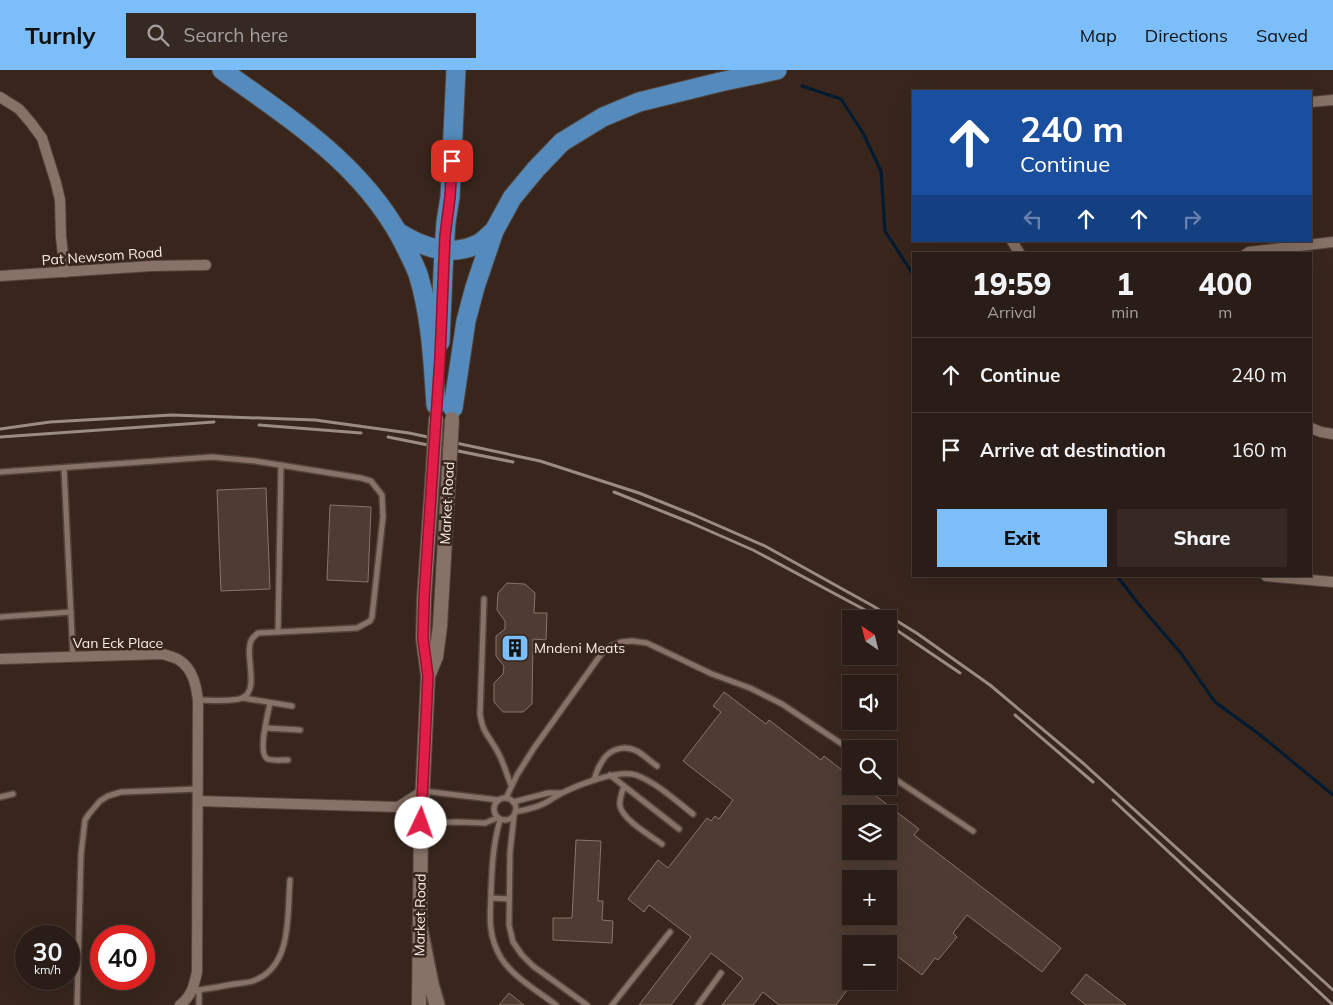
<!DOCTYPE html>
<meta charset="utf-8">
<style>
body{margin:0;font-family:Mulish,sans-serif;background:#362923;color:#f1f3f6;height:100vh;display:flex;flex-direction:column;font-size:19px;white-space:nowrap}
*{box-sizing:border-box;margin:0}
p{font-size:16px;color:#a5a1a1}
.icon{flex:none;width:28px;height:28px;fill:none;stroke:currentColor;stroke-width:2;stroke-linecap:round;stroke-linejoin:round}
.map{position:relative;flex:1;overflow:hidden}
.details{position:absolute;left:912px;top:182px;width:400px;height:325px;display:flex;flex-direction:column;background:#2a1c16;border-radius:0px;box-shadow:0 5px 20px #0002,0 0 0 1px #463a35}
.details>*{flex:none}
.top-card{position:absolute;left:912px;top:20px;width:400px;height:152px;border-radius:0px;box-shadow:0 5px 20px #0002,0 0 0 1px #463a35;background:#1a4fa0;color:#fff;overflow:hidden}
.needle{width:32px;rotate:325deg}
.tools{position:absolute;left:842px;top:540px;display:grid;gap:10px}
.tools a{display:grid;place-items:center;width:55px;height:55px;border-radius:0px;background:#2a1c16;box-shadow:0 5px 20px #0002,0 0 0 1px #463a35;font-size:25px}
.speed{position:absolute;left:15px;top:855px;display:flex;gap:10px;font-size:25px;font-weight:700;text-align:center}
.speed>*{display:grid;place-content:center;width:65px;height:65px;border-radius:50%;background:#2a1c16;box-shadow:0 5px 20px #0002,0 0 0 1px #463a35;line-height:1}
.speed small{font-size:12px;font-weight:400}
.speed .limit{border:8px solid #d22;background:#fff;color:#111}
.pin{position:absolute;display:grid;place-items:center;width:42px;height:42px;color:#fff;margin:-21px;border-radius:10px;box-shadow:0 2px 8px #0006}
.me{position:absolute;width:55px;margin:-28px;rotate:3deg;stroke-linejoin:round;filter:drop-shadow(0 0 4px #0008)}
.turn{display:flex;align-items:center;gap:18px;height:105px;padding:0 25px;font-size:22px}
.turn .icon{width:65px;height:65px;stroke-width:2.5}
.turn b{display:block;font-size:35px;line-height:42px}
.lanes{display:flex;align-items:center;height:48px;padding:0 25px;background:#0003;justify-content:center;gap:25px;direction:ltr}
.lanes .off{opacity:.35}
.eta{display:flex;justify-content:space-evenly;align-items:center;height:85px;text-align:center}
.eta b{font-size:30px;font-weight:800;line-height:35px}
.cta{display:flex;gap:10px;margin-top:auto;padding:10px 25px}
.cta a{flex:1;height:58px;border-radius:0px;background:#7cbef9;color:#111;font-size:20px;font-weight:800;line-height:58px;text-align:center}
.cta a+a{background:#362923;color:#f1f3f6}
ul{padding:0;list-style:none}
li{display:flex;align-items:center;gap:15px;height:75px;padding:0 25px;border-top:1px solid #463a35}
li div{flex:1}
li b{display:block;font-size:19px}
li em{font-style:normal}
header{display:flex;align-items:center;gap:30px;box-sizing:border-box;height:70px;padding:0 25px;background:#7cbef9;color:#111}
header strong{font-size:24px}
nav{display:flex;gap:28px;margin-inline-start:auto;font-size:18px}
.search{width:350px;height:45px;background:#362923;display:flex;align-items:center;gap:12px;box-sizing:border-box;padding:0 18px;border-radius:0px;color:#a5a1a1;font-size:19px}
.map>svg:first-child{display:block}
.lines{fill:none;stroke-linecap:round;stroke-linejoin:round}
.stream{stroke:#001a32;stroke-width:3}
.building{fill:#4e3c32;stroke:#897469;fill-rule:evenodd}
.service-casing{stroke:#53443c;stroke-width:8}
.minor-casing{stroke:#53443c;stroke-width:12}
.tertiary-casing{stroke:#53443c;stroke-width:16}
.secondary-casing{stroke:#53443c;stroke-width:18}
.motorway-casing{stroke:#53443c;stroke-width:21}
.service{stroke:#877267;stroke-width:5}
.minor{stroke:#877267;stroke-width:10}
.tertiary{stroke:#877267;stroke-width:14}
.secondary{stroke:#877267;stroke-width:15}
.motorway{stroke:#548bbc;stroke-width:19}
.rail{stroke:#9a8c84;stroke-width:3}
.tertiary-bridge-casing{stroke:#53443c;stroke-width:16;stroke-linecap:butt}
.tertiary-bridge{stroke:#877267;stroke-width:14}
.route-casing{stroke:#92132f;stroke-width:12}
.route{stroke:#e11d48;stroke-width:9}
.labels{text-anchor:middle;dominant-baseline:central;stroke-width:5;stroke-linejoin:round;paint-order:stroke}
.street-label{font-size:14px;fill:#f8ece5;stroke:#38261d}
.poi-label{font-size:14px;fill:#f8ece5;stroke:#38261d;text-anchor:start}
</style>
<header>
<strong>Turnly</strong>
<div class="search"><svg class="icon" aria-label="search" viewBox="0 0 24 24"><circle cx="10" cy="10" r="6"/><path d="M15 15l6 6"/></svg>Search here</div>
<nav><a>Map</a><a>Directions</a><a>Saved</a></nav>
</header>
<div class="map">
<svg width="1333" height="935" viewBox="0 0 1333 935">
<rect width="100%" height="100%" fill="#38261d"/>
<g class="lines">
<g class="stream">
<path d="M802,16L841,29L863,63L881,101L885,161L914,206"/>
<path d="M1117,506L1141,537L1180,582L1215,632L1259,664L1333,725"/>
</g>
</g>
<g class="building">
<path d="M266,418L270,519L221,521L217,420Z"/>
<path d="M330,435L371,437L368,512L327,510Z"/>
<path d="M507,513L525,514L535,523L534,543H547L546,570L533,569L532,634L523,642H503L494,632V613L503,604L504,596L496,586V566L505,559V551L497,540L498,523Z"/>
<path d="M724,622L766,654L769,650L821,690L824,686L851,707V716H863L919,759L914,765L1061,878L1042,902L967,845L953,863L957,867L938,890L935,888L922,905L889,880V874H851V915L836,935H779L763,922L753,935H722L743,908L711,883L671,935H639L691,867L649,835L644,842L628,829L658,790L668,798L707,748L711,751L715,746L719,749L733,730L683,691L721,642L713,636ZM851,744H889V781H851ZM851,809H889V846H851Z"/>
<path d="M576,770L601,771L598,831H603L602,850L613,851L612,873L553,870V848H572Z"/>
<path d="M1086,904L1126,935H1086L1071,923Z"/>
<path d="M509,923L524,935H499Z"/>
</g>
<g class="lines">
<defs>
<g id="service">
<path d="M64,398L73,587"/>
<path d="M0,402L212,387L255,391L361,408L371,411L382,425L383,447L372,547L370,551L357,558L258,563C256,565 254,566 252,569C243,583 261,620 242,628C234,632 209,630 198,630"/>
<path d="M484,529L480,644C483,663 487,663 496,679C503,690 506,703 511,715"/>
<path d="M0,547L71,542"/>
<path d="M278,562L281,395"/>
<path d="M243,628L292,636"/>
<path d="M270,633C268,643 257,685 268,689C274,691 282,690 288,690"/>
<path d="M266,658L300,660"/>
<path d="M610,705L679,759"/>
<path d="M889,705L973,761"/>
<path d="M594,710C596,705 597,699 600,695C607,680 622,674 637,681C644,685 650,691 657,696"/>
<path d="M624,716C622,722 619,729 620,736C623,750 651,766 662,774"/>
<path d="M423,721L499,730"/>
<path d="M0,727L13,724"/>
<circle cx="505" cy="739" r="11"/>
<path d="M506,728L517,705L534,678L602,583L611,576L621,572L632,571L647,573L712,604L750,618L782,634L851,680"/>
<path d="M513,732L548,723H561"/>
<path d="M515,742C525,740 536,738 545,733C551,730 556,726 562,723C578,715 618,699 636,705C657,713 675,730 693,744"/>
<path d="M514,746L510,782L509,855L513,872L522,885L533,896L587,935"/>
<path d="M500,750C493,774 492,797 491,821C491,834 489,847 491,859C492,869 496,879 501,888C514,908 538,921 556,935"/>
<path d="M421,753L458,752L485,753L497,748"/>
<path d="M491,828L509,829"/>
<path d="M192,921C206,919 220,917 234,914C240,913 247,913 253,911C293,897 287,844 290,810"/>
<path d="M77,935L81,784L85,750L89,744L100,731L108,726L121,722L198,719"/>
<path d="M199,935V920"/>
<path d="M612,935L670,862"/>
<path d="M698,935L721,903"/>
</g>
<g id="minor">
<path d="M0,27L19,39L31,53L42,68L56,113L60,130L61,167L65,202"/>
<path d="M1311,32L1333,30"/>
<path d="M1012,171L1020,184"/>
<path d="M1246,184L1249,182L1333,172"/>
<path d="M0,206L151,196L206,195"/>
<path d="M1311,358L1321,362L1333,364"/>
<path d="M1266,506L1333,512"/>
<path d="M0,589L163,584C168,586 175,587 179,590C193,599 196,615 198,630L197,902C194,915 192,926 180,935"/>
<path d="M198,731L398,737L421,753"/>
<path d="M398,737L423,721"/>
</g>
<g id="tertiary">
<path d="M428,606L436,587L440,556L449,400"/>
<path d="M419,935L421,753L428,606L423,569L424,529L433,399"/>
</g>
<path id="secondary" d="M420,859L431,914L437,935"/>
<g id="motorway">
<path d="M222,0C293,51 368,98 407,180C411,188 415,196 418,204C431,246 433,291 436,335"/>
<path d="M398,162C423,178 451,187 478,174C484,171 489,165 494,161"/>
<path d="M440,272L444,180L446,152L450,127L456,0"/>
<path d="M453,338L466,251L475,217L494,161L512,128L536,99L562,72L603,47L639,32L720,12L777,0"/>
</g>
</defs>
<use href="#service" class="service-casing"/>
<use href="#minor" class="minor-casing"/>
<use href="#tertiary" class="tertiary-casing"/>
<use href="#secondary" class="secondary-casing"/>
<use href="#motorway" class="motorway-casing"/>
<use href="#service" class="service"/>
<use href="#minor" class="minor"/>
<use href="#tertiary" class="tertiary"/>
<use href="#secondary" class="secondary"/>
<use href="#motorway" class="motorway"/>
<g class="rail">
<path d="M259,355L361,363"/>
<path d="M0,359L50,352L172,345L315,350L409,363L540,391L639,423L694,445L765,476L873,536L918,564L990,615L1084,694L1333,920"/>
<path d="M0,367L214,352"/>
<path d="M388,367L513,392"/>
<path d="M614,422L689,452L753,480L867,541L879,549"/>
<path d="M889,555L960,603"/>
<path d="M1015,645L1093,712"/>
<path d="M1113,730L1333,935"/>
</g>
<defs>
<g id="tertiary-bridge">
<path d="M433,399L436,348"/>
<path d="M449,400L452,349"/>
</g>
</defs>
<use href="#tertiary-bridge" class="tertiary-bridge-casing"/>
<use href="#tertiary-bridge" class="tertiary-bridge"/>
</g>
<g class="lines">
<defs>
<path id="route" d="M421,753L428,606L423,569L424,529L440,288L445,166L450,127L452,91"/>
</defs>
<use href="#route" class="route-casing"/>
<use href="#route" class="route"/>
</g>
<defs>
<symbol id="building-square" viewBox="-11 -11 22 22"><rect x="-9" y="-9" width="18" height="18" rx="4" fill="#7cbef9" stroke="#38261d"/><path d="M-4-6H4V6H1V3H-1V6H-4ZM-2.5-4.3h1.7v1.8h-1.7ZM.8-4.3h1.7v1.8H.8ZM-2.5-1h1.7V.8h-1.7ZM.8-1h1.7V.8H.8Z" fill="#111"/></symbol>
</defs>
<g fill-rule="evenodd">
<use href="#building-square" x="499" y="562" width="32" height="32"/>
</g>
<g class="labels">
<g class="street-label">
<text transform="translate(102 186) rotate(-4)">Pat Newsom Road</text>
<text transform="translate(447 433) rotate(-87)">Market Road</text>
<text x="118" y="573">Van Eck Place</text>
<text transform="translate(420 845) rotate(-89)">Market Road</text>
</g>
<g class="poi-label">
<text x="534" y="578">Mndeni Meats</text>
</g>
</g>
</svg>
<div class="tools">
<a><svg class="needle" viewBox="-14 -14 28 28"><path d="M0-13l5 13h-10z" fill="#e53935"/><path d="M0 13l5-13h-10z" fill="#a5a1a1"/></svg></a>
<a><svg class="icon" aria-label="sound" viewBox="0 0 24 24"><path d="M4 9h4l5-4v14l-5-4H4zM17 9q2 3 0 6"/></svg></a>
<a><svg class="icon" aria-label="search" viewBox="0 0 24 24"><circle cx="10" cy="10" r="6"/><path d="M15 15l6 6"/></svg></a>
<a><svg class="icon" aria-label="layers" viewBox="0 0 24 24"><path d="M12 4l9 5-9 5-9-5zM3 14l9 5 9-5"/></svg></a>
<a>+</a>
<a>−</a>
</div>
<div class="speed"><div>30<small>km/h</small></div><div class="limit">40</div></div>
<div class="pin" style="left:452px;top:91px;background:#d93025"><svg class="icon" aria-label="arrive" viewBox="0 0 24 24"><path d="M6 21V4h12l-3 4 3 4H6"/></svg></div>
<svg class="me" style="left:421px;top:753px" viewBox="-20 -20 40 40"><circle r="19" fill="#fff"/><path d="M0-13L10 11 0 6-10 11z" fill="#e11d48"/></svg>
<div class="top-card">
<div class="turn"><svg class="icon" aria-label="ahead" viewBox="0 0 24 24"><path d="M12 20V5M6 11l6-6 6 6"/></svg><div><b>240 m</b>Continue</div></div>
<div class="lanes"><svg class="icon off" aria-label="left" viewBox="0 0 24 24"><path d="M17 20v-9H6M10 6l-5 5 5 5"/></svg><svg class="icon" aria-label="ahead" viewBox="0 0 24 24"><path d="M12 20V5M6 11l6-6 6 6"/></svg><svg class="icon" aria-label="ahead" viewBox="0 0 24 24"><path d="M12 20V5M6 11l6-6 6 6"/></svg><svg class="icon off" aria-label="right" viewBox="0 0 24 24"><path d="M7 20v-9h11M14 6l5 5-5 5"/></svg></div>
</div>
<section class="details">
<div class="eta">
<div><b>19:59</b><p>Arrival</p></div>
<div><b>1</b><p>min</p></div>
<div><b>400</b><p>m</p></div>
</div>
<ul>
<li><svg class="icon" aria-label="ahead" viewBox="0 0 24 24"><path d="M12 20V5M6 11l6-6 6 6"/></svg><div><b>Continue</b></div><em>240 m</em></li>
<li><svg class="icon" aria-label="arrive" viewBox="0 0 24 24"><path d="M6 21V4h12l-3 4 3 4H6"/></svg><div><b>Arrive at destination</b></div><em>160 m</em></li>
</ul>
<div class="cta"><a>Exit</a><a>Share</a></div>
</section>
</div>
